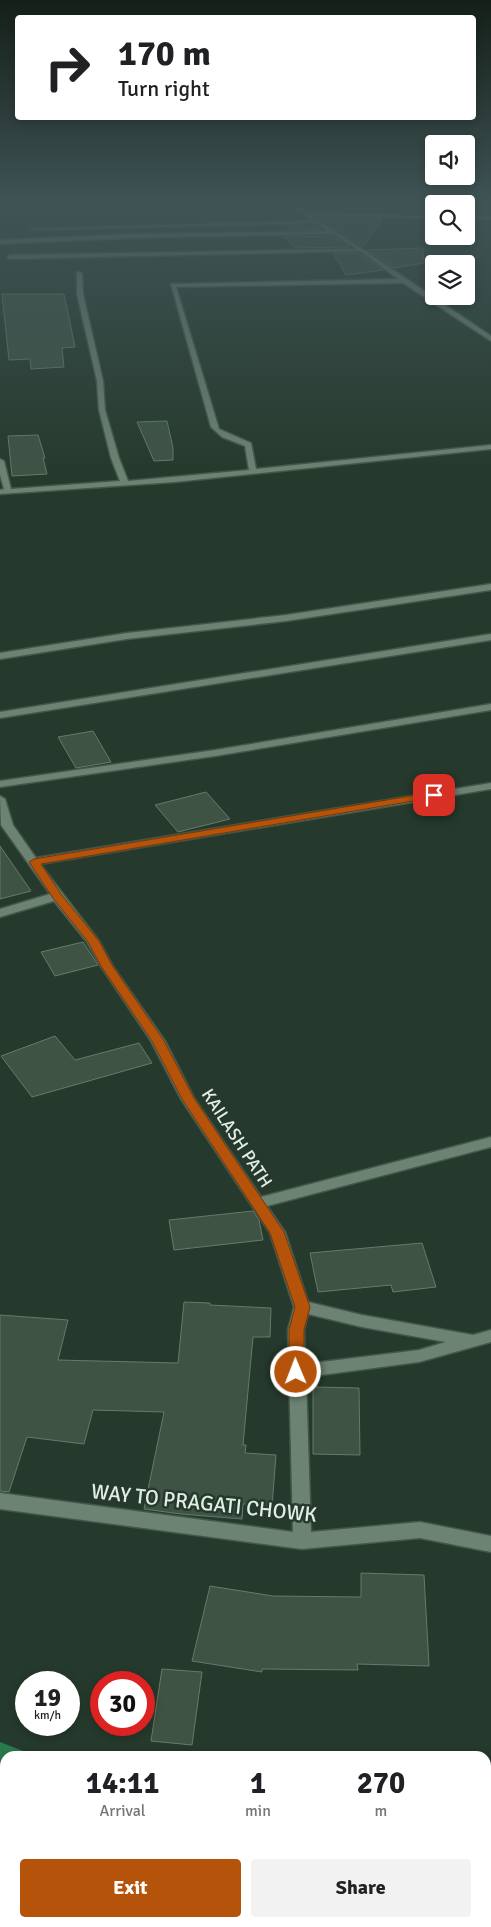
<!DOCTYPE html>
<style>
body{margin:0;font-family:Signika,sans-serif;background:#f2f2f2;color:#202124;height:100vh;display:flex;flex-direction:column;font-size:19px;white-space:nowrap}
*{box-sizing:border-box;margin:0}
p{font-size:16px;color:#757577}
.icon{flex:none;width:28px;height:28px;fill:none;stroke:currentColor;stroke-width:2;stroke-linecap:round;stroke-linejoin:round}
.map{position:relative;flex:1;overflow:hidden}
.details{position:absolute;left:0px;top:1751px;width:491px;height:176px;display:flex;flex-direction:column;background:#fff;border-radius:15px 15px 0 0;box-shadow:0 2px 8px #0003}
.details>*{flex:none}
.banner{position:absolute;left:15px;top:15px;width:461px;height:105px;border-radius:5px;box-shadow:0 2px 8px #0003;background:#fff;color:#202124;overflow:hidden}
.controls{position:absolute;left:425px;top:135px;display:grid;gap:10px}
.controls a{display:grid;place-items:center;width:50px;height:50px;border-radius:5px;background:#fff;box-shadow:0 2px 8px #0003;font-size:25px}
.speed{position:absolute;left:15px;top:1671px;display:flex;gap:10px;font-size:25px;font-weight:700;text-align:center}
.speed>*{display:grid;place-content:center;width:65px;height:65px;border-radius:50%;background:#fff;box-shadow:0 2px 8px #0003;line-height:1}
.speed small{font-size:12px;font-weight:400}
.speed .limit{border:8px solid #d22;background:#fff;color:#111}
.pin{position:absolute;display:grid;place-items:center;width:42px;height:42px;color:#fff;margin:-21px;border-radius:10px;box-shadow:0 2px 8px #0006}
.me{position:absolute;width:55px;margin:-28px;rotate:359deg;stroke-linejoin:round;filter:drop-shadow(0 0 4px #0008)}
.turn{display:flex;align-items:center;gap:18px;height:105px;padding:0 20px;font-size:22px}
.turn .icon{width:65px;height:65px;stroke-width:2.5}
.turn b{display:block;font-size:35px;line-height:42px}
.eta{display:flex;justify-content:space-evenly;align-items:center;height:85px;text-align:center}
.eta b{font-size:30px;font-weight:800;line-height:35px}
.action{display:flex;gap:10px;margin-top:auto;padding:10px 20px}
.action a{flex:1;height:58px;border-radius:5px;background:#b45309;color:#fff;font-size:20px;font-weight:800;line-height:58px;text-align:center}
.action a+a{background:#f2f2f2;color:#202124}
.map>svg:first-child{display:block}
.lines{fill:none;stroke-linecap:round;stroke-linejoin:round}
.river{fill:#287b4d;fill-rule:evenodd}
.building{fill:#3e5344;stroke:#647b6b}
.minor-casing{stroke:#44564a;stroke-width:3}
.minor{fill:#6c8373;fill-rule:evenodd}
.route{fill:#b45309;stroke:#753606}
.labels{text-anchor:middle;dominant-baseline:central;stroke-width:5;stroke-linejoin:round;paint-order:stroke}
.street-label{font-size:18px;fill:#e2eee5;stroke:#25392c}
.near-street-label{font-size:21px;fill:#e2eee5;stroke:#25392c}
</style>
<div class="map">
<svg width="491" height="1927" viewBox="0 0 491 1927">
<rect width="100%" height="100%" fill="#25392c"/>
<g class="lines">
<g class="river">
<path d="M0,1742L36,1756H5V1835L0,1833Z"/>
<path d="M486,1872L491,1873V1927H439L437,1922H486Z"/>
</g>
</g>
<g class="building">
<path d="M302,206H342L339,212L308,211Z"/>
<path d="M318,218L356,219L382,220L363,247Z"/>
<path d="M316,225L322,229L287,230L290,226Z"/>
<path d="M332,236L350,247L295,248L284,237Z"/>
<path d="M423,248L424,263L394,268L367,250Z"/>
<path d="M333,253H359L383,270L346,275Z"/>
<path d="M2,294H64L75,347L62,348L64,367L31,369L30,359L9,360Z"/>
<path d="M167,421L173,448V460L154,461L137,422Z"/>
<path d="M38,435L45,458H43L47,474L12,476L8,436Z"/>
<path d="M93,731L111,762L76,768L58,737Z"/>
<path d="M206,792L230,819L178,832L155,805Z"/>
<path d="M0,846L31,891L0,899Z"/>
<path d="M83,942L98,965L55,976L41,952Z"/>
<path d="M55,1036L75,1060L139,1043L152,1063L32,1097L1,1056Z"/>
<path d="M253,1211L259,1220L263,1240L174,1250L169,1220Z"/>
<path d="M422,1243L436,1287L393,1292L391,1285L318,1292L310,1253Z"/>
<path d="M184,1302L210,1303V1305L271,1308L270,1337H253L243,1445H246L245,1453L276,1455L272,1506L243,1504L242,1519L181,1514L144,1509L164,1412L93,1410L84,1444L27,1437L9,1492L0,1491V1315L68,1320L58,1360L178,1363Z"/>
<path d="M313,1387L359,1388L360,1455L313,1454Z"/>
<path d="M361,1573L424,1575L429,1666L357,1664L358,1670L262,1669V1672L192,1661L210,1586L273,1596L361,1597Z"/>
<path d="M162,1669L202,1672L192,1745L151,1741Z"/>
</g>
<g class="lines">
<defs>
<g id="minor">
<path d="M291,206H297L307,213L434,216V218L311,216C372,254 431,296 491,336V341L403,283L176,287L219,429L251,443L256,469L491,445V449L175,482L0,494V490L4,489L0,475V459L4,461L11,489L120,481L111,458L99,410L97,381L77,294V272L82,273L83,294L103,381L105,410L119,458L128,481L249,470L245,446L222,437L211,427L171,284L398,279L360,251L10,259L7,257L10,255L356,249L333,234L131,238L0,244V240L131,234L328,231L317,223L33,230L31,229L313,221Z"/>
<rect x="466" y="217" width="25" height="2"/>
<path d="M491,584V590L286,621L127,639L0,659V653L127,633L286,615Z"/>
<path d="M491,634V640L0,718V712Z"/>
<path d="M491,704V710L215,756L0,787V781L215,750Z"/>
<path d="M491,783V789L40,864L99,941L112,965L165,1041L194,1098L261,1197L491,1137V1147L267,1206L285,1232L308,1302L362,1315L473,1335L491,1330V1342L419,1362L306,1377L311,1532L420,1522L491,1536V1552L420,1538L302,1549L0,1509V1493L293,1532L288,1330L294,1307L270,1233L181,1099L151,1041L100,965L87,942L54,901L0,917V909L50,894L1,825L0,796L5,799L13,825L36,858ZM308,1314L362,1327L446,1342L419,1350L305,1364L304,1330Z"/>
<path d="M0,1843L5,1845V1867L0,1865Z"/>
<path d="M42,1922H64L62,1927H40Z"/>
<path d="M174,1922H208L210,1927H176Z"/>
</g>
</defs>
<use href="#minor" class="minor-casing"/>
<use href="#minor" class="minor"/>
</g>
<linearGradient id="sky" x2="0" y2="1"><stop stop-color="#141f18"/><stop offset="0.43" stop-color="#405456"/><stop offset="1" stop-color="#405456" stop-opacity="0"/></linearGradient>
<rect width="491" height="476" fill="url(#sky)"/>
<path class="route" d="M434,792L437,793V797L41,864L61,894L99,941L112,965L164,1041L194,1098L284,1232L310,1307L304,1330V1372L302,1376L296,1378L291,1376L289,1372V1330L295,1307L270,1233L182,1099L152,1041L101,966L88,942L53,898L29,862L34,859Z"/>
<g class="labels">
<g class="street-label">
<text transform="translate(237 1138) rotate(57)">KAILASH PATH</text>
</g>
<g class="near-street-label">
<text transform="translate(204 1503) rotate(6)">WAY TO PRAGATI CHOWK</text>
</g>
</g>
</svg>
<div class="controls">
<a><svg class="icon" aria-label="sound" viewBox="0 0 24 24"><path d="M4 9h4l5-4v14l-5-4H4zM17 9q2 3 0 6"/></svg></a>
<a><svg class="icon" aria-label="search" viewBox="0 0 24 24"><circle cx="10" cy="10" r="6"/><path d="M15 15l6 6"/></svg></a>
<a><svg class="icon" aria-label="layers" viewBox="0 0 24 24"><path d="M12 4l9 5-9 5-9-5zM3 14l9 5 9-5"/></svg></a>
</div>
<div class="speed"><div>19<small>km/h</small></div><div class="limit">30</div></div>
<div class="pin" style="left:434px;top:795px;background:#d93025"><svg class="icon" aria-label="arrive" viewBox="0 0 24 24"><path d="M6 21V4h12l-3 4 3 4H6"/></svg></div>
<svg class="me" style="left:296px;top:1372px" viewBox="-20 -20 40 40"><circle r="17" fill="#b45309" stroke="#fff" stroke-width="3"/><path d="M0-11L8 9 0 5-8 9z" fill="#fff"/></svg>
<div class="banner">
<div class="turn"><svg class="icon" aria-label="right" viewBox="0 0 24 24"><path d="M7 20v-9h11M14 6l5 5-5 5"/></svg><div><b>170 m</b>Turn right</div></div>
</div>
<section class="details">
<div class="eta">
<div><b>14:11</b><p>Arrival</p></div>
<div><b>1</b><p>min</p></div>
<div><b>270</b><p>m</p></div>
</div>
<div class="action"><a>Exit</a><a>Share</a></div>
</section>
</div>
